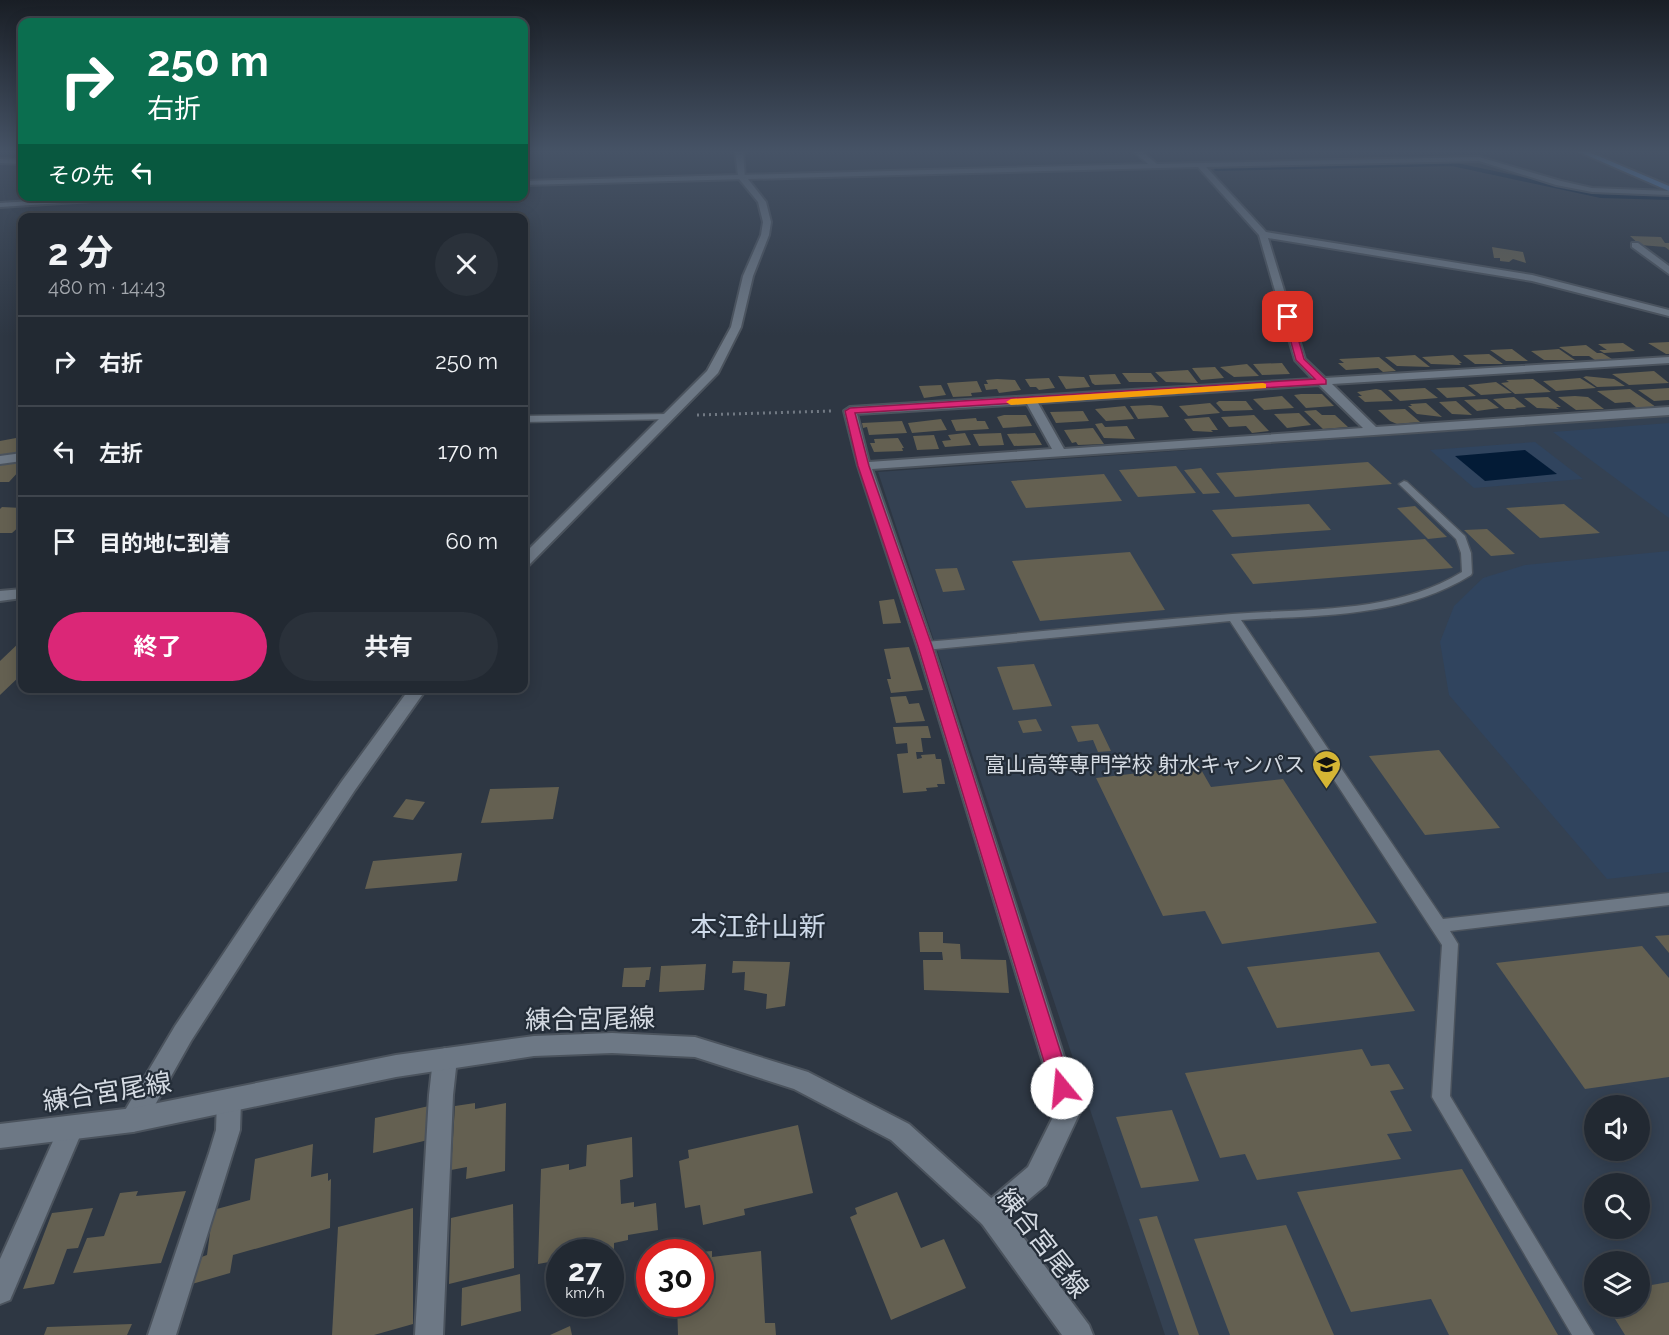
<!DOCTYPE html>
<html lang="ja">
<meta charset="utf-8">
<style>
body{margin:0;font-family:Raleway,"Noto Sans JP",sans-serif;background:#2a313a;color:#f1f3f6;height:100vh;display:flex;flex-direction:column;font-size:22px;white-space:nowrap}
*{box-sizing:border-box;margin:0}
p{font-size:20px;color:#a2a6ac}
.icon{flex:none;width:33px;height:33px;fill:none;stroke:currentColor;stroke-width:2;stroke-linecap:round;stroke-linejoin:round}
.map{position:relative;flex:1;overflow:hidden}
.details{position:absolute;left:18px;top:213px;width:510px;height:480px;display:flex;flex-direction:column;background:#222932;border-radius:12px;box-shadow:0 3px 15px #0003,0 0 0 2px #3f454d}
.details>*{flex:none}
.hud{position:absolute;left:18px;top:18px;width:510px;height:183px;border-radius:12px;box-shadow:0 3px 15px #0003,0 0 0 2px #3f454d;background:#0b6e4f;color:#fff;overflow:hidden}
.controls{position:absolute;left:1584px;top:1095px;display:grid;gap:12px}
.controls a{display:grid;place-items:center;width:66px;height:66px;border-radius:50%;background:#222932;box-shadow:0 3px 15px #0003,0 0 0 2px #3f454d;font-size:30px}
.speed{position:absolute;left:546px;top:1239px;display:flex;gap:12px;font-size:30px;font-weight:700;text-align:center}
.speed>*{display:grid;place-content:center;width:78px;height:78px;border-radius:50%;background:#222932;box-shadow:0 3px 15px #0003,0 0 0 2px #3f454d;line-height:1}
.speed small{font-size:15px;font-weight:400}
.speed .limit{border:9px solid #d22;background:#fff;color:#111}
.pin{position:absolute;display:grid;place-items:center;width:51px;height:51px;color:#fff;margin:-26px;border-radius:12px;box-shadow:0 3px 9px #0006}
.me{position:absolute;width:66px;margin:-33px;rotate:343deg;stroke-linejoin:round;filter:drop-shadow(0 0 4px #0008)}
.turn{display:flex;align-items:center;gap:21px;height:126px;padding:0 30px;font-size:27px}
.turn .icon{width:78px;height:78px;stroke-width:2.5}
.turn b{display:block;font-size:42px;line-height:51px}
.then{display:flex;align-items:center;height:57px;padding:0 30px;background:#0003;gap:12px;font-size:22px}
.round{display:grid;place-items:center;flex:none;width:63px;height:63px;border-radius:32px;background:#2a313a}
.headline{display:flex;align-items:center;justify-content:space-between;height:102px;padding:0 30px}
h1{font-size:36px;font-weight:700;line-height:45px}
.action{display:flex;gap:12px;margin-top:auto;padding:12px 30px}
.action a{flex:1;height:69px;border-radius:36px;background:#db2777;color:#fff;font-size:24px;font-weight:700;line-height:69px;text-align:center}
.action a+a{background:#2a313a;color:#f1f3f6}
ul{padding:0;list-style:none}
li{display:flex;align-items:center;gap:18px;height:90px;padding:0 30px;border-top:2px solid #3f454d}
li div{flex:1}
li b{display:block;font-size:22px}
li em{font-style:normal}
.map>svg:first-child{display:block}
.built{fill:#344152;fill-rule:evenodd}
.green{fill:#30445e}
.water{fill:#031b36}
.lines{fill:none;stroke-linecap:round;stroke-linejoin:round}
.stream{stroke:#031b36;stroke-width:4}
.building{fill:#646051}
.service-casing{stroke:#4b535d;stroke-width:3}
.minor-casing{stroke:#4b535d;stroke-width:4}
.tertiary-casing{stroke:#4b535d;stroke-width:4}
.secondary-casing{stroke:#4b535d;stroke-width:4}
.primary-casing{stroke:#4b535d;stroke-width:4}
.path{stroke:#717983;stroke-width:3;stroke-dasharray:2 4;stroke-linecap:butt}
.service{fill:#6d7885;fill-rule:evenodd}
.minor{fill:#6d7885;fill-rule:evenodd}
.tertiary{fill:#6d7885;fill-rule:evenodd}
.secondary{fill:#6d7885;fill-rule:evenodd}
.primary{fill:#5488c5;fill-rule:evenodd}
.route{fill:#db2777;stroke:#8e194d;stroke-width:1.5}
.slow{fill:#f59e0b}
.labels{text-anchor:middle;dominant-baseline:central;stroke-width:4.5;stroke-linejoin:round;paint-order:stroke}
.poi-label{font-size:21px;fill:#d5dbe3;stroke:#242d38;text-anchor:end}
.near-street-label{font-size:26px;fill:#d5dbe3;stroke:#242d38}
.near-neighbourhood-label{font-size:27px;fill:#cedae9;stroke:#242d38}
</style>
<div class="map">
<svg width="1669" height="1335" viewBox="0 0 1669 1335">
<rect width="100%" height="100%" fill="#2e3743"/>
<path class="built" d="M1669,416V1335H1165L878,472ZM1594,1106H1640V1150H1594ZM1594,1184H1640V1228H1594ZM1594,1262H1640V1306H1594Z"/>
<g class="green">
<path d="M1669,423V518L1553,432Z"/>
<path d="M1535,442L1583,479L1474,488L1430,450Z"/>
<path d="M1669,551V872L1607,879L1449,695L1440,642L1454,606L1483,578L1525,565Z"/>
</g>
<path class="water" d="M1525,450L1557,474L1485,481L1455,456Z"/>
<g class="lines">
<path class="stream" d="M1216,169L1452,164L1601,196L1669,198"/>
</g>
<g class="building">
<path d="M1630,236L1661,237L1665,243H1669V250L1665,247L1640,245Z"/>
<path d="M1492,247L1523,252L1526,263L1513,259L1509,262L1500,261V258H1494Z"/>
<path d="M1669,342V354H1666L1648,343Z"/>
<path d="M1623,343L1635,351L1604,353L1599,350H1607L1598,344Z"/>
<path d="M1586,345L1597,353H1602L1612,359L1595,360L1589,356H1573L1559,347Z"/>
<path d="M1512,349L1528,361H1506L1490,350Z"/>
<path d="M1559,349L1575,360H1544L1531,351Z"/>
<path d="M1489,354L1503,364H1475L1463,355Z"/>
<path d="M1415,355L1430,367L1397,366L1385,357Z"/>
<path d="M1453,355L1462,363H1459L1461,365L1431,364L1422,357Z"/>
<path d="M1379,357L1396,371L1383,372L1378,368L1346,370L1338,363H1344L1339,359Z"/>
<path d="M1282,363L1290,374L1262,375L1253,364Z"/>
<path d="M1247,364L1259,376L1234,377L1220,367Z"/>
<path d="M1215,367L1224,378L1201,380L1192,368Z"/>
<path d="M1188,370L1198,383L1166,382L1155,372Z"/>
<path d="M1654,371L1669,383L1629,385L1612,374Z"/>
<path d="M1122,373H1151L1158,382H1129Z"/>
<path d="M1115,374L1121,384L1095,385L1092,383L1089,375Z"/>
<path d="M1058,376L1084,377L1090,387L1066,389Z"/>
<path d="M1584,376L1614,379L1625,386L1597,387L1583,377H1586Z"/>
<path d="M1049,378L1055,388L1039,390L1036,387H1030L1025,379Z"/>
<path d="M1580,378L1596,388L1556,391L1543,381Z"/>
<path d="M997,379L1015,380L1021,390L999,393L997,389L986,390L984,384H988L986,380Z"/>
<path d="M1533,379L1551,392L1515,394L1501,383L1509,382L1506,380Z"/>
<path d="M977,381L982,392L971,393L972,396L953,397L947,383Z"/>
<path d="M1496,382L1512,393L1481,395L1468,385Z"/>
<path d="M941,385L946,395L924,398L919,386Z"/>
<path d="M1464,387L1476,396L1447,398L1436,388Z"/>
<path d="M1425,388L1438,398L1400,401L1388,390Z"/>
<path d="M1669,388V400L1654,401L1638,390Z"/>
<path d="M1376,389L1381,390L1393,401L1365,402L1358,396H1362L1357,392Z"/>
<path d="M1630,389L1656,407L1637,408L1630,402L1615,403L1597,391Z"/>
<path d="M1301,394H1322L1334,406L1306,408L1294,395Z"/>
<path d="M1282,396L1294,408L1264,410L1253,399Z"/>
<path d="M1575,396L1588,397L1604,409L1576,410L1558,397Z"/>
<path d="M1514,397L1526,407L1515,408L1517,409H1505L1493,399Z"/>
<path d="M1548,397L1561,407H1556L1559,409L1537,408L1524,398Z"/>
<path d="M1487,399L1499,408L1477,411L1464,400Z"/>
<path d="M1219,401H1246L1253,410L1223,411L1216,403Z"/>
<path d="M1456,401L1472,415L1452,414L1439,402Z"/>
<path d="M1210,403L1220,413L1188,416L1179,406Z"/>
<path d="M1426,403L1442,417L1417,414L1408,406H1412L1410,404Z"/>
<path d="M1150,405L1162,406L1169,417L1138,419L1130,406Z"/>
<path d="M1125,406L1134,419L1106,421L1095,409Z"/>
<path d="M1405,409L1420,422L1397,424L1390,421L1378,410Z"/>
<path d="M1316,410L1322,415H1335L1348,427L1323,429L1304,411Z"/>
<path d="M1083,411L1089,421L1056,423L1050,412Z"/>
<path d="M1299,413L1311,425L1287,428L1274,414Z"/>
<path d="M1004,415H1026L1032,426L1003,428L997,417Z"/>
<path d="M1254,415L1269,431L1252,433L1246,426L1229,427L1221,417Z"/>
<path d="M1209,417L1218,430H1211L1213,432L1193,431L1184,419Z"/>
<path d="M976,418L977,421H985L989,429L956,431L951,420Z"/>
<path d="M941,419L947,430L912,433L908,423Z"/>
<path d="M902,421L907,433L869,435L867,427L863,428L862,423Z"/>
<path d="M1102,423L1105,427L1127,426L1135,439L1104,438L1095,424Z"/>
<path d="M1093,428L1104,444L1078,445L1076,442L1072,443L1064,430Z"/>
<path d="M965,433L971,445L945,447L942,441L951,440L948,435Z"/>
<path d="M1001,433L1004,445L979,446L973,434Z"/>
<path d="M1035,433L1042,445L1014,446L1007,434Z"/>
<path d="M934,435L939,449L917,450L913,436Z"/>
<path d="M16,438H22V453L0,455V441Z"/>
<path d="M898,438L904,448H902L903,451L874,452L870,443H875L874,439Z"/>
<path d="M20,460L16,471L20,470L9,482H0V463Z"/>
<path d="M1368,462L1392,484L1235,497L1216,473Z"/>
<path d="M1176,466L1196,493L1138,497L1119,470Z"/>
<path d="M1201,468L1220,493L1203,494L1184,470Z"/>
<path d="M1104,474L1122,501L1026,508L1011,481Z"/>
<path d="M1309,504L1331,530L1232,537L1212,510Z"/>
<path d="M1564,504L1600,533L1540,538L1506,508Z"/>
<path d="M1415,506L1447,537L1428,539L1397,508Z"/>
<path d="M2,507L22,508V524L12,533H0V509Z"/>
<path d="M1487,529L1515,554L1491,556L1464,530Z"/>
<path d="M1425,539L1453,568L1253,584L1231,554Z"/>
<path d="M1130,552L1165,610L1040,621L1012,561Z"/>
<path d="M957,568L965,590L943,592L935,569Z"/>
<path d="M894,599L901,623L883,624L879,601Z"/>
<path d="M22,640V674L0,695V661Z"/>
<path d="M909,647L923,690L891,693L887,679H891L884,649Z"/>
<path d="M1034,664L1052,706L1013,710L997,667Z"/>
<path d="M906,696L909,704L919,703L925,721L896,723L890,697Z"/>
<path d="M1036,719L1042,731L1023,733L1018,721Z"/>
<path d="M1098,724L1111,751L1098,752L1093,740L1078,742L1071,726Z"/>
<path d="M928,726L931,738H921L923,752H916L917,759L922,758L921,755L935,754L936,759H941L945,784H937L938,787L926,788L927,791L903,793L897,754L908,753L907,743L896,744L893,727Z"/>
<path d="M1439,750L1500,828L1425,835L1369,756Z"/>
<path d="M1199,766L1211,787L1283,779L1377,923L1222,944L1205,911L1163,916L1096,778Z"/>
<path d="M559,787L553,819L481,823L490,789Z"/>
<path d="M406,799L425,802L413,820L393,817Z"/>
<path d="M462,853L457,881L365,889L373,861Z"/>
<path d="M919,932H943V943L960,944L961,959L1006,960L1009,993L924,990L923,960H943L942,952H920Z"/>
<path d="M1669,935V953L1655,936Z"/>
<path d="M1642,946L1669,978V1077L1585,1089L1496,963Z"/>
<path d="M1379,952L1415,1011L1277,1028L1247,967Z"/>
<path d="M733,961L790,962L785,1006L766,1009L767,994L744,990L745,972L732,973Z"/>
<path d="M706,964L704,990L659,992L661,966Z"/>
<path d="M651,967L649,980H646L645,987H622L624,968Z"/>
<path d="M1362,1049L1371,1066L1389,1064L1404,1089L1390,1091L1412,1131L1387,1134L1401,1159L1257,1180L1245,1154L1220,1158L1185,1073Z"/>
<path d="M475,1103V1109L506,1103L505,1171L466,1179L467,1167L451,1170L455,1106Z"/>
<path d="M429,1106L428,1140L373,1153L375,1118Z"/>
<path d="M1172,1110L1199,1181L1141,1188L1116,1117Z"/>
<path d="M798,1125L813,1193L744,1209L745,1215L703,1225L700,1205L685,1208L679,1161L689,1158L688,1150Z"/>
<path d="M632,1137L633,1177L620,1180L621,1204L634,1202V1207L656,1203L658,1230L628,1235V1240L614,1243V1250L560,1252V1260L538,1264L541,1169L569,1164V1170L586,1166L587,1145Z"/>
<path d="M313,1144L311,1177L328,1173V1181L331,1179L330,1228L233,1255L230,1273L192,1284L196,1259L207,1255L213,1210L250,1200L255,1159Z"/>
<path d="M1462,1169L1558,1335H1449L1431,1299L1351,1312L1297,1192Z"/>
<path d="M138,1191L136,1196L186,1191L161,1263L73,1273L87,1238L104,1236L120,1193Z"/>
<path d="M897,1192L921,1248L944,1239L966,1288L891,1320L850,1217L857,1214L855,1208Z"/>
<path d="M513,1204L514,1268L449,1284L451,1218Z"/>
<path d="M93,1208L78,1248L67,1249L54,1284L23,1289L52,1213Z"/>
<path d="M413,1208V1324L374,1335H332L338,1227Z"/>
<path d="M1157,1216L1199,1335H1179L1139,1219Z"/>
<path d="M1286,1225L1334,1335H1230L1194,1239Z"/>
<path d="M712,1251V1257L761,1251L765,1323H775L776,1335H678L677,1304H700V1252Z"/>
<path d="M520,1274L521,1311L461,1326L462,1288Z"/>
<path d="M1669,1282V1335H1625L1607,1306H1640V1287Z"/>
<path d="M132,1324L127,1335H44L47,1327Z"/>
<path d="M570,1326L572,1335H550Z"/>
</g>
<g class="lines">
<defs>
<g id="service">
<path d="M669,414L673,417L672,419L524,422V416Z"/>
<path d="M1404,481L1407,482L1465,536L1471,553L1472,573L1471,575C1402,618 1319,615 1241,620L1443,919L1669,893V905L1450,931L1458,944L1450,1096L1594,1335H1572L1432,1097L1442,945L1230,621L925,650L919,646L925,642C1027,633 1130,622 1232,614C1310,608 1393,614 1462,572L1461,553L1456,539L1401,486L1399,484Z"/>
</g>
<g id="minor">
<path d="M1132,150H1140L1157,164L1479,157L1561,181L1592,188L1669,191V195L1592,192L1556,185L1479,161L1206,167L1266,232L1532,275L1669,310V316L1532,281L1268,238L1305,359L1325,378L1669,357V363L1332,384L1376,427L1669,407V415L872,469L933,646L1081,1110L1046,1185L1000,1224L991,1228L982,1224L978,1215L982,1206L1028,1167L1057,1109L917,646L858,466L844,411L850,407L1313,379L1295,360L1259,235L1198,167L748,179L766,202L771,222L769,235L753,276L741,327L718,373L529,565L524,566V554L707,371L731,327L743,276L761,235L763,222L758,202L739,179V175L1148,164ZM1319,385L1363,428L1064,449L1038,403ZM1027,404L1052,449L869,462L857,414Z"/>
<path d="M0,159L22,160V164L0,163Z"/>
<path d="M1632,243H1638L1669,266V274L1632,247Z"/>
<path d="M22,453V461L0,464V456Z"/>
<path d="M22,589V598L0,601V591Z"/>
<path d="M410,688H427L355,790L267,923L191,1041L142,1128L133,1132L124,1128L121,1120L124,1112L175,1026L252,911L342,781Z"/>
<path d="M445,1048L453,1052L457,1059L453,1095L443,1335H415L429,1095L433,1059L437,1052Z"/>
<path d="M229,1089L238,1092L241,1100L240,1130L176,1335H148L209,1153L216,1130L217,1100L220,1092Z"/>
<path d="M71,1117L80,1121L83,1129L10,1300L0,1304V1259L62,1121Z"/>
</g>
<g id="tertiary">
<path d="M735,150H743L745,179L524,185V181L738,175Z"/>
<path d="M111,196H169L0,207V203Z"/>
</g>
<path id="secondary" d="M612,1033L695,1037L808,1072L909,1124L1000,1206L1089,1325L1093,1335H1062L982,1224L891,1140L794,1089L695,1057L612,1053L534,1056L396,1077L133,1132L0,1148V1124L133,1108L396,1055L534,1036Z"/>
<path id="primary" d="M1575,150H1584L1669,186V191Z"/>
</defs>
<use href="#service" class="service-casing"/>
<use href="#minor" class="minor-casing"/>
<use href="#tertiary" class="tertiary-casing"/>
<use href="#secondary" class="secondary-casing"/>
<use href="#primary" class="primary-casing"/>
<path class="path" d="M697,415L833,411"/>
<use href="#service" class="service"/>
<use href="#minor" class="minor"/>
<use href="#tertiary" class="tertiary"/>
<use href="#secondary" class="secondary"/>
<use href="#primary" class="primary"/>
</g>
<linearGradient id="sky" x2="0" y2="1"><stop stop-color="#191e25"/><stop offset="0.45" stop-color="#465366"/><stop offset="1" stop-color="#465366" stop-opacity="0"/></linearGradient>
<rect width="1669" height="336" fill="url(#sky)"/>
<path class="route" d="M1288,314L1292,317L1304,359L1326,380V384L855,413L869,466L932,646L1072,1088L1069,1095L1062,1098L1055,1095L1052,1088L918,646L858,466L845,411L850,408L1315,379L1296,360L1284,317Z"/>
<path class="slow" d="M1263,383L1266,384V388L1011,405L1006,402L1011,399Z"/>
<defs>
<symbol id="university-pin" viewBox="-11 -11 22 30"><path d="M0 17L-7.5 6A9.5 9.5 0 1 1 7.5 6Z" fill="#d5b534" stroke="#242d38"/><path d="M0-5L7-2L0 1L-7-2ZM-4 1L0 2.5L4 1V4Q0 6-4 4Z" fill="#111"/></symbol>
</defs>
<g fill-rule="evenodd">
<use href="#university-pin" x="1310" y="748" width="33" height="45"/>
</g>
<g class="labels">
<g class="poi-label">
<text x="1305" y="764">富山高等専門学校 射水キャンパス</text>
</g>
<g class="near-street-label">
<text transform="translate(590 1019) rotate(-1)">練合宮尾線</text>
<text transform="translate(107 1092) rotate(-9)">練合宮尾線</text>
<text transform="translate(1043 1243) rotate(52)">練合宮尾線</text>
</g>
<g class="near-neighbourhood-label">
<text x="758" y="926">本江針山新</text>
</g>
</g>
</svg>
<div class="controls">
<a><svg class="icon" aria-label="sound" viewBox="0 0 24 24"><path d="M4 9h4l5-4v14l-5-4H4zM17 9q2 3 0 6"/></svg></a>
<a><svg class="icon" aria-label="search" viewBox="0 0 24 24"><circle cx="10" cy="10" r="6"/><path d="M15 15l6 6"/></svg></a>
<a><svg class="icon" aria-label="layers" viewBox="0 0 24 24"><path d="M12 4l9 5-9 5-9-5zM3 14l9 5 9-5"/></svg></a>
</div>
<div class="speed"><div>27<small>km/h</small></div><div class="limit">30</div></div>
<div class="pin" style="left:1288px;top:317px;background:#d93025"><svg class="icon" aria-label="arrive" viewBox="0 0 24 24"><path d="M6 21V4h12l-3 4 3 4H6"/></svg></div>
<svg class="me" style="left:1062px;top:1088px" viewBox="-20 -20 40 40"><circle r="19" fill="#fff"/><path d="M0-13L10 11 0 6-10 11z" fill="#db2777"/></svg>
<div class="hud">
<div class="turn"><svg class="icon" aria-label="right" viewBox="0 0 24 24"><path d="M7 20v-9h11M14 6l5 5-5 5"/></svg><div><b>250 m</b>右折</div></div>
<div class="then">その先<svg class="icon" aria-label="left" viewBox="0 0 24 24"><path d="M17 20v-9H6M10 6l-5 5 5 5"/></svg></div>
</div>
<section class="details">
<div class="headline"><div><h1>2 分</h1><p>480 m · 14:43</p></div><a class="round"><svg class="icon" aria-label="close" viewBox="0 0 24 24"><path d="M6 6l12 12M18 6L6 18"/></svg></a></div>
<ul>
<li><svg class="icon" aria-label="right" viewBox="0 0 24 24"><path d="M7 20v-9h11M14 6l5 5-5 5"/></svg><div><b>右折</b></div><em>250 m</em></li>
<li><svg class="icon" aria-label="left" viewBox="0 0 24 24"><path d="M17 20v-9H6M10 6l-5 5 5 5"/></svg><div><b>左折</b></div><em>170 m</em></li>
<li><svg class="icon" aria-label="arrive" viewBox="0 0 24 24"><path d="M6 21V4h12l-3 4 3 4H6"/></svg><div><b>目的地に到着</b></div><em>60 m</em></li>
</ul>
<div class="action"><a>終了</a><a>共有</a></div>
</section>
</div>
